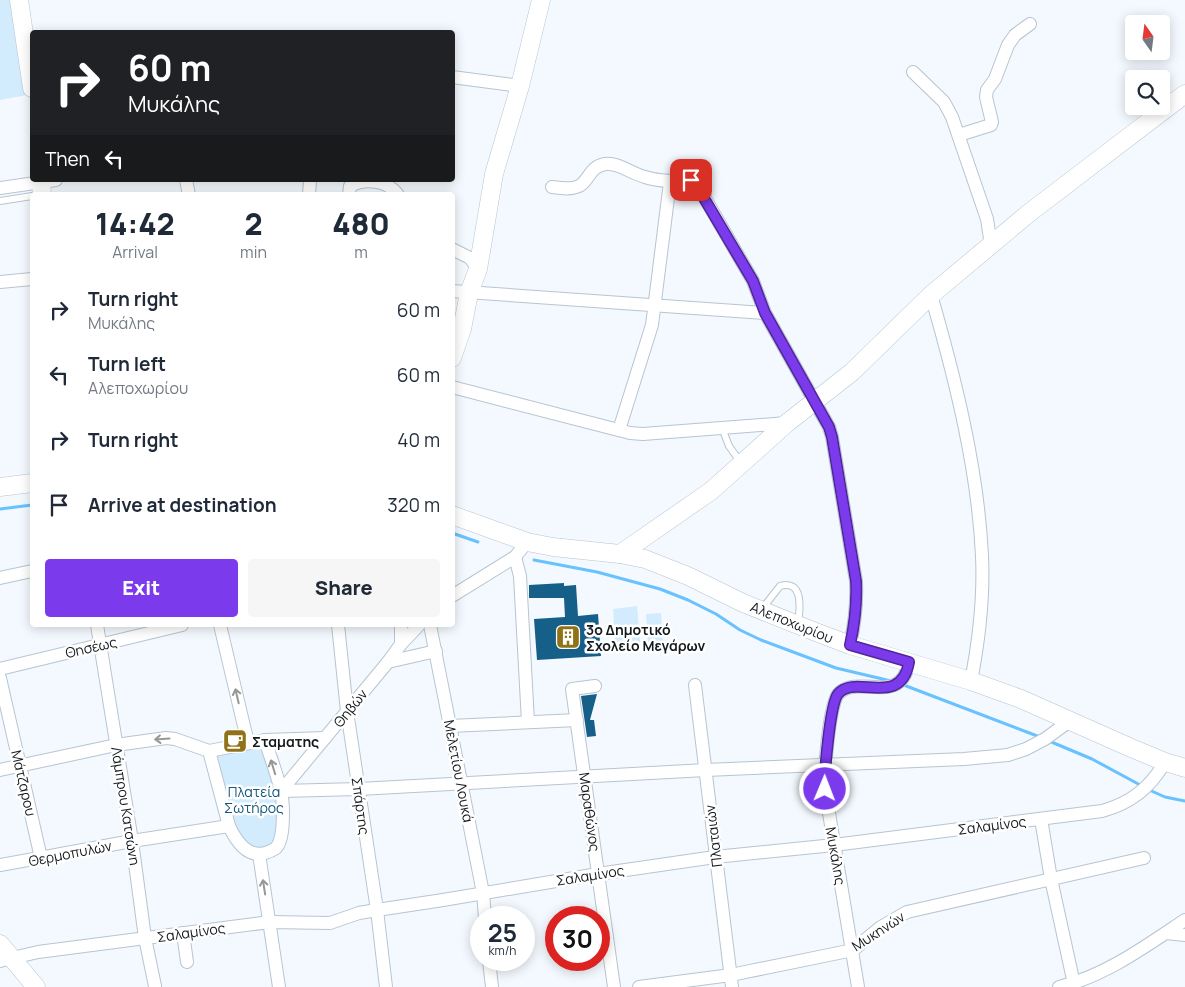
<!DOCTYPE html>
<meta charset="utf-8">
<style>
body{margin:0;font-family:Manrope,sans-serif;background:#f6f6f7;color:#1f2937;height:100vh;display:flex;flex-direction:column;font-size:19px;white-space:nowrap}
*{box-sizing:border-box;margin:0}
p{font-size:16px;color:#747a83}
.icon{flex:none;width:28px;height:28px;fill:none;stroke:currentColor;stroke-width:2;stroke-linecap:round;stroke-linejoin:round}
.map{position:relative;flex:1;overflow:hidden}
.sheet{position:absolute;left:30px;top:192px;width:425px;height:435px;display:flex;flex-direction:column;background:#fff;border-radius:5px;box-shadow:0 2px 12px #0003}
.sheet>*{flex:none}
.guide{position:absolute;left:30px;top:30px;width:425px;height:152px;border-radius:5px;box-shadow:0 2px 12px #0003;background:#202124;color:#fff;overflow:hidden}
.needle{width:32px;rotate:346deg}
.fabs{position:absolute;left:1125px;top:15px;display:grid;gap:10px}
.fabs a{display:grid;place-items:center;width:45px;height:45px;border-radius:5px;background:#fff;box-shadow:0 2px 12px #0003;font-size:25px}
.speed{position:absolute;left:470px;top:906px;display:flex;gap:10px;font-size:25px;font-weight:700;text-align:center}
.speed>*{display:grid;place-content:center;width:65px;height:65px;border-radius:50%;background:#fff;box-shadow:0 2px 12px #0003;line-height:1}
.speed small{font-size:12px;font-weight:400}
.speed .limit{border:8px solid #d22;background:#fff;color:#111}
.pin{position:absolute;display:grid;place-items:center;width:42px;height:42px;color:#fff;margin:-21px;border-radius:10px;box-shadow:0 2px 8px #0006}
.me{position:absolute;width:55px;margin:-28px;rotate:1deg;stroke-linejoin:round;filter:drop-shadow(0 0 4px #0008)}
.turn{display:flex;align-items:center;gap:18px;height:105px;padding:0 15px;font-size:22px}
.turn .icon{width:65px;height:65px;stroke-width:2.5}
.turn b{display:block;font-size:35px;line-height:42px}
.then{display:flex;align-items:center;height:48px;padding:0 15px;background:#0003;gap:10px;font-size:19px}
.eta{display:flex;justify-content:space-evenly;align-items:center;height:85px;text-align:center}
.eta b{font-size:30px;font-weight:800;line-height:35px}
.button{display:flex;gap:10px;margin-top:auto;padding:10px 15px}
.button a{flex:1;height:58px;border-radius:5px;background:#7c3aed;color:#fff;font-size:20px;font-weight:800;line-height:58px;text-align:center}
.button a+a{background:#f6f6f7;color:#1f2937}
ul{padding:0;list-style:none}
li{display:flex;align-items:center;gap:15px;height:65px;padding:0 15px}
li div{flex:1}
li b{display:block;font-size:19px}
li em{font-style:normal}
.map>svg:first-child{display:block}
.green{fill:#d2ebfd}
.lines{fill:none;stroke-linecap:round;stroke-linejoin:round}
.stream{stroke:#69c2fd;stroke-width:3}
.building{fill:#155f89}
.lane-casing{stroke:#b7c5d0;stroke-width:8}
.street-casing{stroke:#b7c5d0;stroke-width:14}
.secondary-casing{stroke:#b7c5d0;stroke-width:19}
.lane{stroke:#fff;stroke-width:6}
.street{stroke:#fff;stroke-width:12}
.secondary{stroke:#fff;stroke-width:18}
.oneway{stroke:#959899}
.route-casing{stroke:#51269a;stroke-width:12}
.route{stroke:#7c3aed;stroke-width:9}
.labels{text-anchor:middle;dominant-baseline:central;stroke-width:5;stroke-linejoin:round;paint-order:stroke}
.street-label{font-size:14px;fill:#13191c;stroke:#fff}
.poi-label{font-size:14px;font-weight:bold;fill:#13191c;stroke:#fff;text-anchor:start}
.park-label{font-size:14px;fill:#13577e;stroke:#fff}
</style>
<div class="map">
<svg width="1185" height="987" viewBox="0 0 1185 987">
<rect width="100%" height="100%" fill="#f3f9fe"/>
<g class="green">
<path d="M0,0H12L19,32L27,95L0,100Z"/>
<path d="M637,606L641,651L616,653L613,609Z"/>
<path d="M661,613L663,641L648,643L646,614Z"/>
<path d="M264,742L282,810L273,846L260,851L238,839L213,752Z"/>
</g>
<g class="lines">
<g class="stream">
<path d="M0,509L32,505"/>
<path d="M452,533L478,542"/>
<path d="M534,560L597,572L660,589L688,600L716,614L740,630L761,640L836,668L891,681"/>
<path d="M901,684L1040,737"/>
<path d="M1049,741L1092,759L1142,786"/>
<path d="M1147,789L1165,797L1185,801"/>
</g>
</g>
<g class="building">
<path d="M564,583V586L576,585L578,616L598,614L601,656L537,660L534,619L565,617L564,598H529V585Z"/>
<path d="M597,694L590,720H594L596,736L587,737L581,696Z"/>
</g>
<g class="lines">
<defs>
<g id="lane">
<path d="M0,201L32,196"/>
<path d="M722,428L729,446L741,463"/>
<path d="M762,609L780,586C804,579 800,610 798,624"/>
</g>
<g id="street">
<path d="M913,72L944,102L952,117L987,219L991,245"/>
<path d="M452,77L520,86"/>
<path d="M959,135L991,125L992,122L986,97L987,90L995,79L1008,45L1015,35L1030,24"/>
<path d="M186,180L189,195"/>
<path d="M552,187C560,188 571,190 579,186C589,181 589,167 605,164C618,162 632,174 645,177C660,182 675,181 691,180L699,188L753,281L765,313L829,427L832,437L856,581C857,603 855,623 850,645"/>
<path d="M0,188L56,180"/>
<path d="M309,195L310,180"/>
<path d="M349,195L350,186C365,178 388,180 398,195"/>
<path d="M452,249L470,258L478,269"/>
<path d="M0,282L32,279"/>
<path d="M452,291L765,313"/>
<path d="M931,295C955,378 978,469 982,556C984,598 979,640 971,681"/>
<path d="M452,387L630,433L643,434L787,423"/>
<path d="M619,430L652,325L670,182"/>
<path d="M515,557L520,576L528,722"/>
<path d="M0,578L32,571"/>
<path d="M452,596L515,557L527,542"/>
<path d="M97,625L132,841L145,938L155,986"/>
<path d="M220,625L248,743"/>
<path d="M338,625L347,711L377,910L386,987"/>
<path d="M401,625V644"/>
<path d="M430,625L483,893L485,918"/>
<path d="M388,662L436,651"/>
<path d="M0,669L182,625"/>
<path d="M0,678L41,858"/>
<path d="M695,685L732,987"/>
<path d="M595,686L572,689L614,987"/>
<path d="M450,726L577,720"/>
<path d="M209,751L229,826C236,841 247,858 265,853C269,852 273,850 276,848C283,840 283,822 283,811C283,787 272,763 265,740"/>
<path d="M0,770L116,745L166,738L175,739L209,751L265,740L325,738"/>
<path d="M281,791L359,789L706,770L964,759L1008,755L1026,749L1045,739L1071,720"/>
<path d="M281,791L388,662L401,644L419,625"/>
<path d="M1041,819L1051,879L1074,984"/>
<path d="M259,854L279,987"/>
<path d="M0,865L132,841L229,826"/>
<path d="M183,933L187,962"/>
<path d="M1166,933L1185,935"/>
<path d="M489,960L492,987"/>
<path d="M0,961L38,952L270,922L330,923L359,913L377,910L443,900L598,874L715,857L834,845L1102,811C1131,803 1150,788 1165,762"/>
<path d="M639,987L731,975L853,950L881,927L907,912L1144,858"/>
<path d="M858,987L825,789C824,774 829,702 839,693C861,674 901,707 909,662"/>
<path d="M1059,987C1105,976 1146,946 1185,920"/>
</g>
<g id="secondary">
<path d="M19,0L32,88"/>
<path d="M41,180L42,195"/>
<path d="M452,358L462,329L469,293L478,269L494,174L520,86L541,0"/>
<path d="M0,487L32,483"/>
<path d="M452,515L527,542L553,547L620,554L645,559L688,576L743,603L813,631L850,645L971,681L1021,699L1129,747L1165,762L1185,768"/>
<path d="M620,554L711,491L787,423L852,372L931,295L1029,213L1185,94"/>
<path d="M0,944L36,987"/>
</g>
</defs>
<use href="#lane" class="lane-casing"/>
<use href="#street" class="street-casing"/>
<use href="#secondary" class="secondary-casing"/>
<use href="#lane" class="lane"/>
<use href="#street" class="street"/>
<use href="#secondary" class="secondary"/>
</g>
<defs><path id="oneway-shaft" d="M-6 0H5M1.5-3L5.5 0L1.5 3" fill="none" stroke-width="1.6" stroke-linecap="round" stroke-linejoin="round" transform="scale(1.25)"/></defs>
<g class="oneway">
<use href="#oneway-shaft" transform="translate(237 696) rotate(-103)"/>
<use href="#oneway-shaft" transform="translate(162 739) rotate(176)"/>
<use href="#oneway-shaft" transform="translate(273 767) rotate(-107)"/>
<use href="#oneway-shaft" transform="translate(264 887) rotate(-99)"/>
</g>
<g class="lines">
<defs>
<path id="route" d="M691,180L698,188L753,281L765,313L829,427L832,437L856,581C857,603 855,623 850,645L909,662C901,709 855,673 838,694C830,704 824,774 825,789"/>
</defs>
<use href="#route" class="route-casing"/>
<use href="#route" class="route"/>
</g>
<defs>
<symbol id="building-square" viewBox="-11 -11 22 22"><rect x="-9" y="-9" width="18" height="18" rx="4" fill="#907318" stroke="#fff"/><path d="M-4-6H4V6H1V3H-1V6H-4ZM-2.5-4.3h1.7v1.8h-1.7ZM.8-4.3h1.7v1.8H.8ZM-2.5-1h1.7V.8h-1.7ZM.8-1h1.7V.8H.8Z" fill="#fff"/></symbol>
<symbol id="cafe-square" viewBox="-11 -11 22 22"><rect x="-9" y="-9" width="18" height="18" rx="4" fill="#907318" stroke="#fff"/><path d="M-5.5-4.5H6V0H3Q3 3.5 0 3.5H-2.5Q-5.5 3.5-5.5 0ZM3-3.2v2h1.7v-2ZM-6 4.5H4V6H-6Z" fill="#fff"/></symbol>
</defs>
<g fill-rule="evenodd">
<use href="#building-square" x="554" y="623" width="28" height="28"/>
<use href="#cafe-square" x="221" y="727" width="28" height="28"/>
</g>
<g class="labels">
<g class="street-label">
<text transform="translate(792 622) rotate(22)">Αλεποχωρίου</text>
<text transform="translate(91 647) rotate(-13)">Θησέως</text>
<text transform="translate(350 708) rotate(-51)">Θηβών</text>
<text transform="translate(459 771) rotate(79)">Μελετίου Λουκά</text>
<text transform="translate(24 783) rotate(77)">Μάτζαρου</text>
<text transform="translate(126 806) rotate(81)">Λάμπρου Κατσώνη</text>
<text transform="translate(361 806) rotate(82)">Σπάρτης</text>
<text transform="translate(590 812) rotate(82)">Μαραθώνος</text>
<text transform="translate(992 825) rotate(-7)">Σαλαμίνος</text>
<text transform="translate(713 836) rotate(-97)">Πλαταιών</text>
<text transform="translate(70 853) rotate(-11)">Θερμοπυλών</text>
<text transform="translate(836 856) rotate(80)">Μυκάλης</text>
<text transform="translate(590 875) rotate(-9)">Σαλαμίνος</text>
<text transform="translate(878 931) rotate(-33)">Μυκηνών</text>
<text transform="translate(191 932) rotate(-8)">Σαλαμίνος</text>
</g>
<g class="poi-label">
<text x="586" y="629">3ο Δημοτικό<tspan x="586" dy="16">Σχολείο Μεγάρων</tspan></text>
<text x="252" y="741">Σταματης</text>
</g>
<g class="park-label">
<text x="254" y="791">Πλατεία<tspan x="254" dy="16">Σωτήρος</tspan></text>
</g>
</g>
</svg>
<div class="fabs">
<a><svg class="needle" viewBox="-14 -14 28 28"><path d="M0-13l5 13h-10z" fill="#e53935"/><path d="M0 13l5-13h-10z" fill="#747a83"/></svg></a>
<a><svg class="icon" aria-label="search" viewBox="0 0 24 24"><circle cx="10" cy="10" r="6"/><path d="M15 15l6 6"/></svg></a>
</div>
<div class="speed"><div>25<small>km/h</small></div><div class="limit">30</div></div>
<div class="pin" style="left:691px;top:180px;background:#d93025"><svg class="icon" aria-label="arrive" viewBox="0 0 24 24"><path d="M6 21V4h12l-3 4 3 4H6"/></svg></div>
<svg class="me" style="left:825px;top:789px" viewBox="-20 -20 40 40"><circle r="17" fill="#7c3aed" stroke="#fff" stroke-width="3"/><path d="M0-11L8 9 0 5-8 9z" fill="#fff"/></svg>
<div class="guide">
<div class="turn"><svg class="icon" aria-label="right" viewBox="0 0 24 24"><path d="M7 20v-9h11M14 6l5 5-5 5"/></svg><div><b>60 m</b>Μυκάλης</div></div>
<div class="then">Then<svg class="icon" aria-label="left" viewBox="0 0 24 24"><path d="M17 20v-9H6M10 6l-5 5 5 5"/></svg></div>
</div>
<section class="sheet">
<div class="eta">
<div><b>14:42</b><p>Arrival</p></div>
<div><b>2</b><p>min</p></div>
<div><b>480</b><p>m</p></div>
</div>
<ul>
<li><svg class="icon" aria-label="right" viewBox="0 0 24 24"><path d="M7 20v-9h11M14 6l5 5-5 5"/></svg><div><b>Turn right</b><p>Μυκάλης</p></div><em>60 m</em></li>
<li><svg class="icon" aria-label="left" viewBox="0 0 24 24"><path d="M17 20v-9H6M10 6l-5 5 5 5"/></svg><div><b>Turn left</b><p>Αλεποχωρίου</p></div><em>60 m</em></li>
<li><svg class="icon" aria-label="right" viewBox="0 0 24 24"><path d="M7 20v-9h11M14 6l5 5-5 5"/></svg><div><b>Turn right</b></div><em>40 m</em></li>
<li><svg class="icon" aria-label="arrive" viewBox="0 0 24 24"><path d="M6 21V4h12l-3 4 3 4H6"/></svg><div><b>Arrive at destination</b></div><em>320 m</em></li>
</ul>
<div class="button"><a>Exit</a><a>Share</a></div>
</section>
</div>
